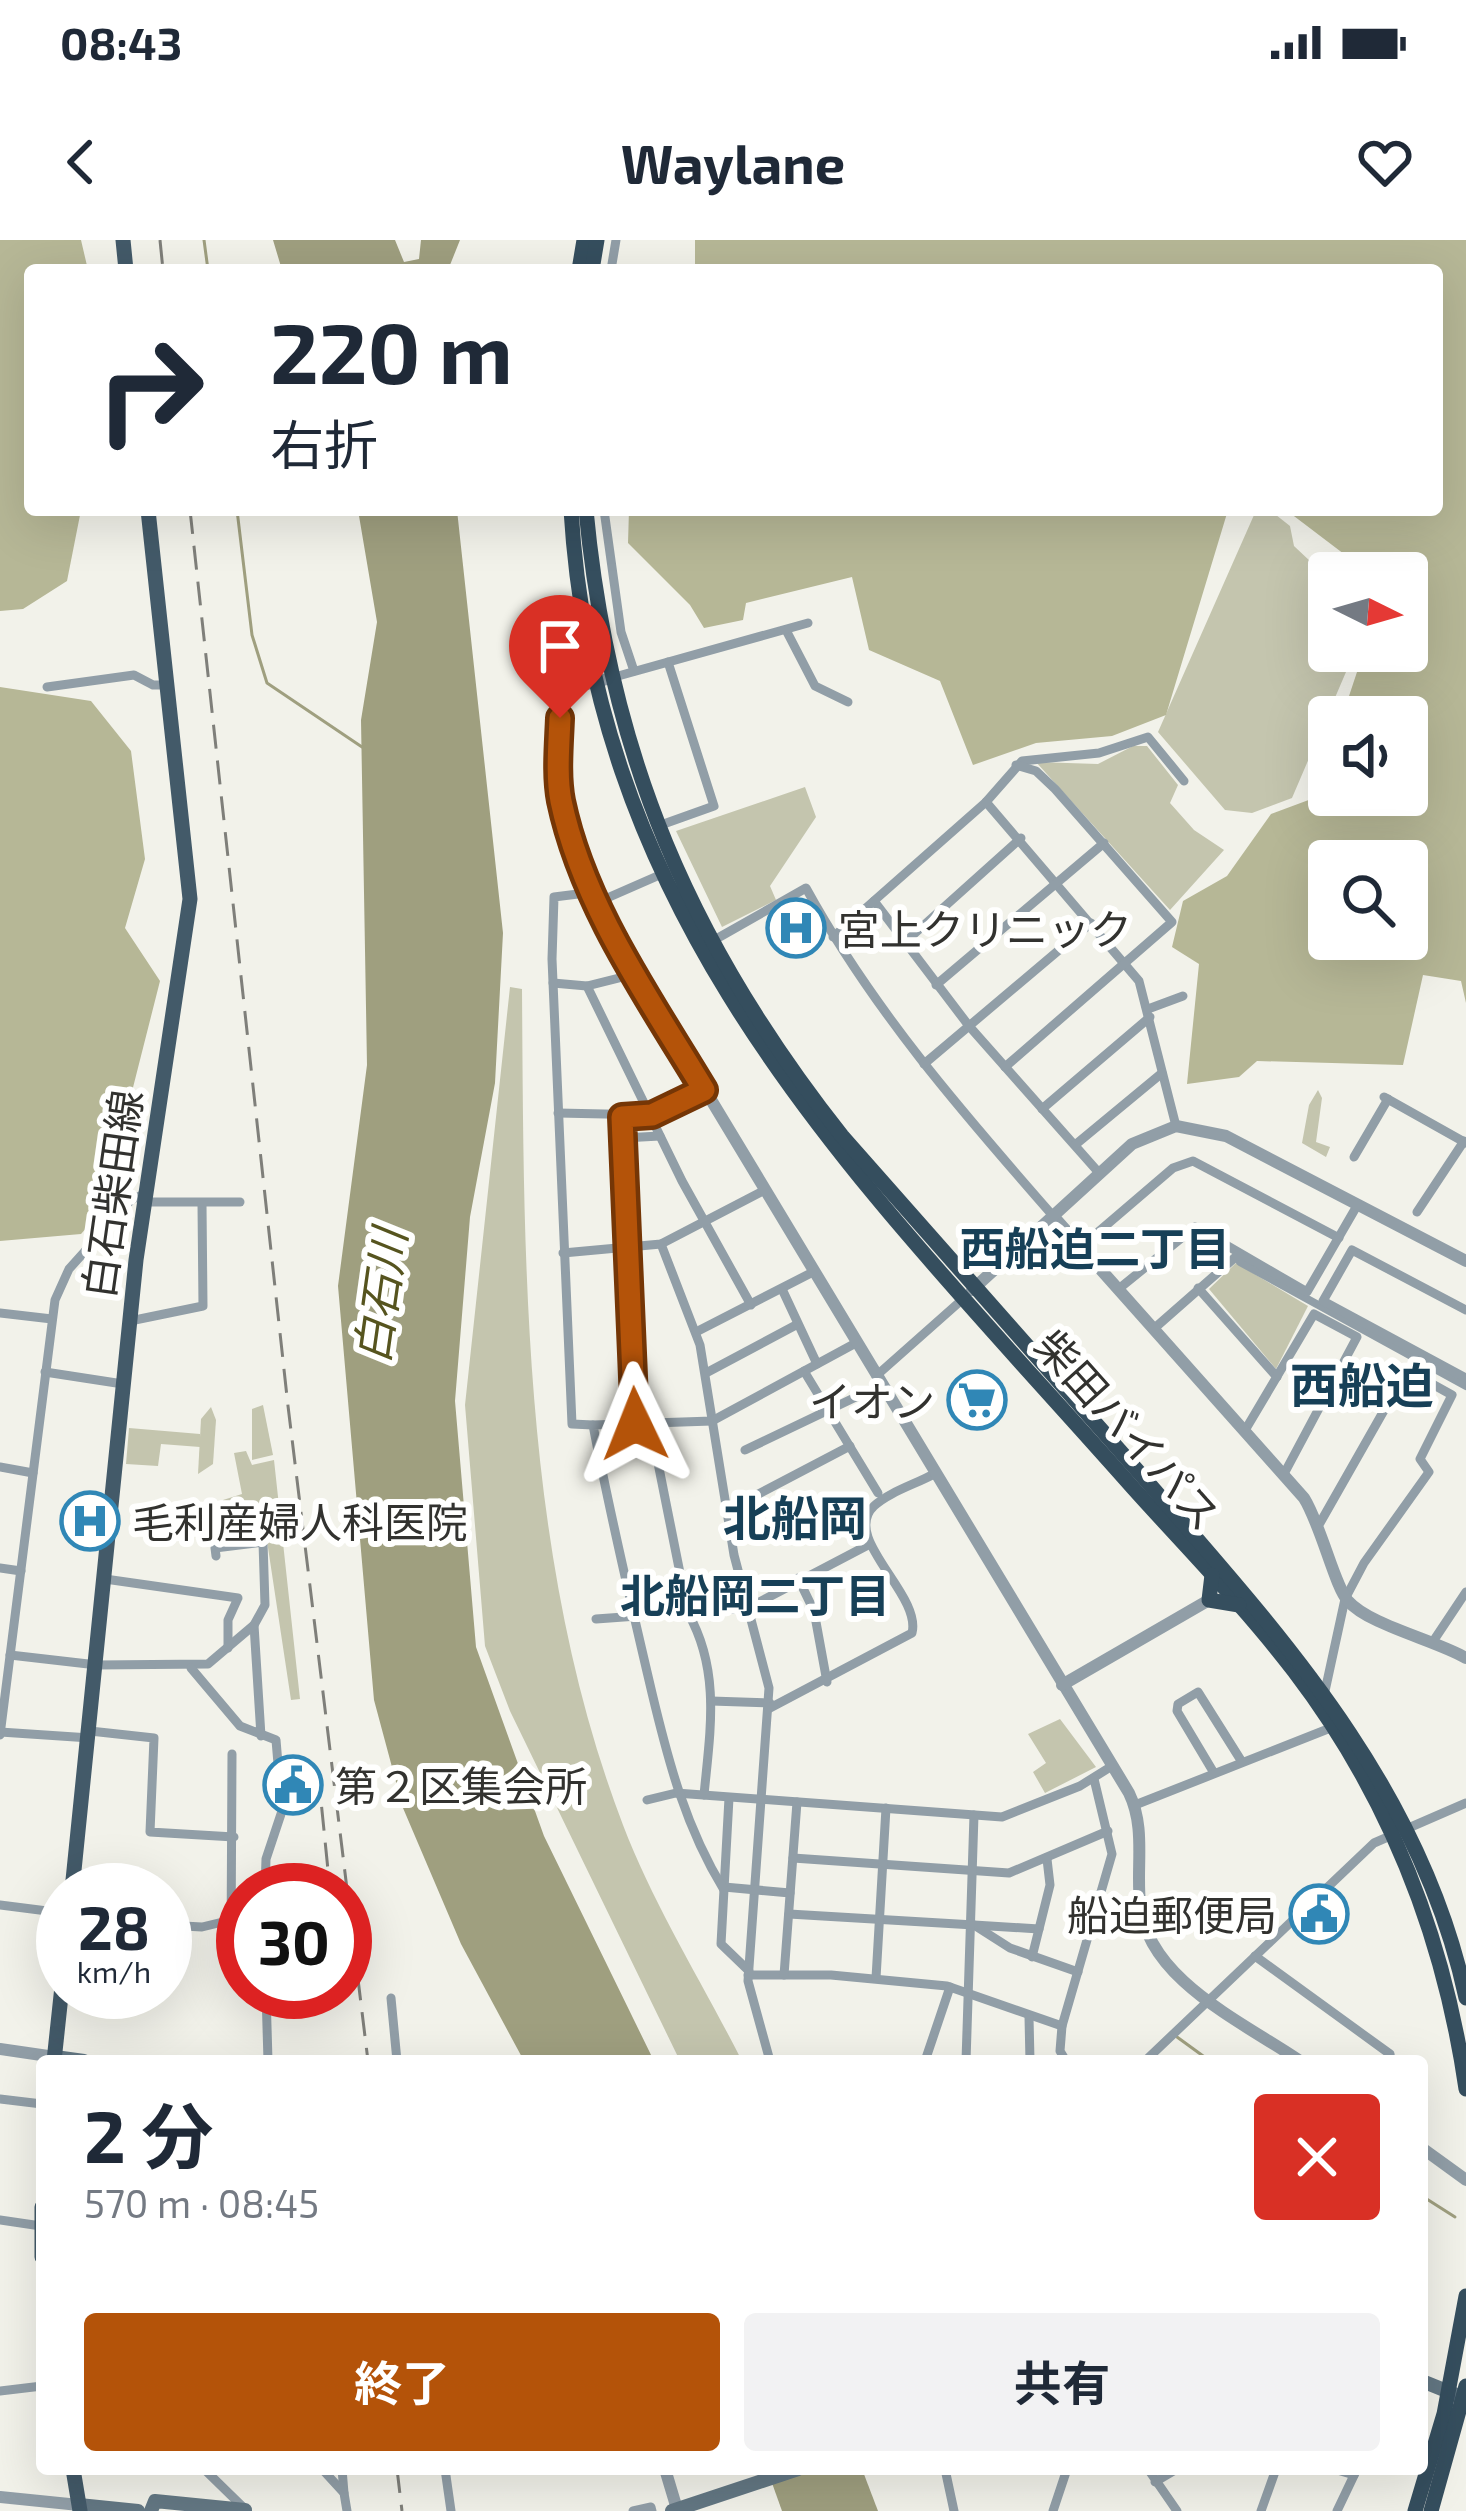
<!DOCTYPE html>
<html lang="ja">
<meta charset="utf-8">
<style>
body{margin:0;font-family:"Exo 2","Noto Sans JP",sans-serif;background:#f2f2f3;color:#1f2937;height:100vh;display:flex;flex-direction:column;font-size:45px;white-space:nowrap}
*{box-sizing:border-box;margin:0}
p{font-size:39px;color:#747a83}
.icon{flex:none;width:66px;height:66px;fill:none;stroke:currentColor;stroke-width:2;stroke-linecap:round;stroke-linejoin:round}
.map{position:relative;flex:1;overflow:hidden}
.side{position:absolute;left:36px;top:1815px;width:1392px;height:420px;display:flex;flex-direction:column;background:#fff;border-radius:12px;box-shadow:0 12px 48px #0002}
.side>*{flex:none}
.banner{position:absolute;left:24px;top:24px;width:1419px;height:252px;border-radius:12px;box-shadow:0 12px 48px #0002;background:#fff;color:#1f2937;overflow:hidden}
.needle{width:78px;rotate:95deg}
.controls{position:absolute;left:1308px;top:312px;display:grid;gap:24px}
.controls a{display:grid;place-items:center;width:120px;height:120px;border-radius:12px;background:#fff;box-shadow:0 12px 48px #0002;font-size:60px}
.speed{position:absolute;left:36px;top:1623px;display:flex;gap:24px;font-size:60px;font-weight:700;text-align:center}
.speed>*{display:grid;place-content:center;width:156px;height:156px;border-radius:50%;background:#fff;box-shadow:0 12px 48px #0002;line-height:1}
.speed small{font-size:30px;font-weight:400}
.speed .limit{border:18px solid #d22;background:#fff;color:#111}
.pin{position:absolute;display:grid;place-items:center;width:102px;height:102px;color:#fff;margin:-123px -51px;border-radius:50% 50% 50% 0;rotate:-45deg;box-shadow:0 0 12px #0007}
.pin .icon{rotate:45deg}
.me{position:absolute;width:132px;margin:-66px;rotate:358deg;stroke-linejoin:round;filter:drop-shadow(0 0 9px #0008)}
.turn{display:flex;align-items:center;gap:42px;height:252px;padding:0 48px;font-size:54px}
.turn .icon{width:156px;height:156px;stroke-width:2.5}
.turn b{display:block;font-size:84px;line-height:102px}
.round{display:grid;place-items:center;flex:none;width:126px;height:126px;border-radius:12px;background:#f2f2f3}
.overview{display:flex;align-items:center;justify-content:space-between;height:204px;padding:0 48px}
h1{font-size:72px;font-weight:700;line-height:90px}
.action{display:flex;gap:24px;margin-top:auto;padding:24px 48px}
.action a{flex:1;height:138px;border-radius:12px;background:#b45309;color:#fff;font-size:48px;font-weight:700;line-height:138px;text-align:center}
.action a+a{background:#f2f2f3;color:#1f2937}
.status{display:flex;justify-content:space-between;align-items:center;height:84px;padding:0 60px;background:#fff;direction:ltr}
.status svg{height:33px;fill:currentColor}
header{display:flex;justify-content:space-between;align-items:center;height:156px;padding:0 48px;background:#fff;font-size:54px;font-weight:700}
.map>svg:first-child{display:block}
.green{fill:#c4c5ae}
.forest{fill:#b6b796;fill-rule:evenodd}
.water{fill:#9f9f7f}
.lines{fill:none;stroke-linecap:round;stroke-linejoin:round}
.stream{stroke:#9f9f7f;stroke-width:3}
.pedestrian{stroke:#919ea7;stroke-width:8}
.minor{stroke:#919ea7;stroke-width:9}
.tertiary{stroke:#919ea7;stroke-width:12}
.secondary{stroke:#637783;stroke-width:14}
.primary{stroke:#435a69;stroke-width:15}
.trunk{stroke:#354e5e;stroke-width:15}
.rail{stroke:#7f7f7a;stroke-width:3;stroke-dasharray:24 12;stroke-linecap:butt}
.route-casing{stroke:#753606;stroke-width:30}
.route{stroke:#b45309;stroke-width:21}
.labels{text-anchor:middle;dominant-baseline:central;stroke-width:12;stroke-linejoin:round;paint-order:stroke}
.poi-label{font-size:42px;fill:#32322f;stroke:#fffffe;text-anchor:start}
.street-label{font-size:42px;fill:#32322f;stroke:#fffffe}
.neighbourhood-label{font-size:45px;font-weight:bold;fill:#174057;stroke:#fffffe}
.water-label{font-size:45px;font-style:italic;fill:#56541e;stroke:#fffffe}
.quarter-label{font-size:48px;font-weight:bold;fill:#174057;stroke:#fffffe}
</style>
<div class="status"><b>08:43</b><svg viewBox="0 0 49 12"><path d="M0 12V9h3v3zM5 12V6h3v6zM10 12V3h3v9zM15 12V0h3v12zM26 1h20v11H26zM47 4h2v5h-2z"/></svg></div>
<header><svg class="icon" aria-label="back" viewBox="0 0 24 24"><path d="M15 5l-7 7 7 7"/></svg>Waylane<svg class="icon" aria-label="heart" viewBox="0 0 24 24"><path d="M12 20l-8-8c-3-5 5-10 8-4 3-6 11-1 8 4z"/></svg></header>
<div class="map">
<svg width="1466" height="2271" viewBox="0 0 1466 2271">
<rect width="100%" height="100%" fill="#f2f2ea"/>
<g class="green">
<path d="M1271,271L1290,286L1294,306L1329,339V411H1355L1292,558L1252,573L1225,570L1158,492L1254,275Z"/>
<path d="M1133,506H1147L1178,545L1170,563L1194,590L1224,610L1170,670L1036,522L1098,524Z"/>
<path d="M805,547L816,577L770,646L776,660L722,687L676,591Z"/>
<path d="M510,747L522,749C524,1028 522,1321 623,1585C654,1666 703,1744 742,1821H680L510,1471L485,1406L465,1165Z"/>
<path d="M1318,850L1322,858L1316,902L1330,907L1326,917L1302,903L1309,865Z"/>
<path d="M1236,1023L1308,1066L1276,1129L1209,1049Z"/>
<path d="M263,1165L273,1215L252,1220V1169Z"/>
<path d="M211,1167L216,1180L213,1224L198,1234L201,1179Z"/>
<path d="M129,1188L200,1194V1207L161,1204L158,1226L126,1224Z"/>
<path d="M246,1211L252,1225L274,1220L300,1459L291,1460L267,1301L223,1303L218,1269L224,1267L223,1260L242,1254L234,1213Z"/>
<path d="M1060,1479L1096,1527L1045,1553L1033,1532L1046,1523L1028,1494Z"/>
</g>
<g class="forest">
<path d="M0,0H81L88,30H30V270H81L67,341L23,369L0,371Z"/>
<path d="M695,0H1466V763L1461,741L1423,735L1403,825L1257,821L1239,837L1187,844L1199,724L1172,707L1183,661L1227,636L1271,574L1314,558L1329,515V555H1407V477H1342L1364,411H1407V333H1369L1286,270H1437V30H695ZM1329,621H1407V699H1329Z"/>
<path d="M629,270H1228L1166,475L1112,496L1036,503L973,525L940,441L869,410L852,337L746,363L743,380L704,388L690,365L628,303Z"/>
<path d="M0,447L91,461L131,511L145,619L125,688L160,741L124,883L116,954L81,994L0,1001Z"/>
</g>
<g class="water">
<path d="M273,0H395L404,22L419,19L421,0H460L448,30H282Z"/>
<path d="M358,270H457L503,693L495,843L470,977L455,1161L476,1407L544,1596L654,1821H524L461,1704L403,1568L374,1460L338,1046L367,825L361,480L377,382Z"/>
<path d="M767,2229H862L878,2271H782Z"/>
</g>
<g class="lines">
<g class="stream">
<path d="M204,0L208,30"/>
<path d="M237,270L252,395L267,443L362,507"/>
<path d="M1177,1797L1210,1821"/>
<path d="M1422,1956L1455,1977"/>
</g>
<path class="pedestrian" d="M1240,1022L1466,1146"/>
<g class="minor">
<path d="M611,30L616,0"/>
<path d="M604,270L621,392L634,431"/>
<path d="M787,392L815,446L848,462"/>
<path d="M611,438L808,383"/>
<path d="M47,447L134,435L153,445H166"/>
<path d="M986,562L1139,741L1176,886"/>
<path d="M658,586L714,566L668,422"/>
<path d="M874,661L969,786L1100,934"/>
<path d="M598,662L662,634"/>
<path d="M833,697L986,562L1022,521L1099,513L1148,497L1184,541"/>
<path d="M709,703L806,648C873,770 962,872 1054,977"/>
<path d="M904,703L1021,598"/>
<path d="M635,734L587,746L682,941L751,1065"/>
<path d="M553,743L587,746"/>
<path d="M936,745L1104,603"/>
<path d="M1148,769L1183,756"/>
<path d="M924,824L1091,683"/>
<path d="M1005,827L1172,682L1055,549L1036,531L1016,525"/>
<path d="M1384,857L1466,903"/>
<path d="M1042,869L1150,777"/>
<path d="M558,873L651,875L704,851"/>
<path d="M622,877L636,1184"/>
<path d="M623,898L660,896"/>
<path d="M1075,905L1162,833"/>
<path d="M1354,917L1388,859"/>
<path d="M143,962H240"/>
<path d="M1417,972L1464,901"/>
<path d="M661,1004L700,1105L734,1315L769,1448L748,1741L770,1821"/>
<path d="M1083,1005L1173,928L1193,921L1339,998"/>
<path d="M563,1013L661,1004L765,950"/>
<path d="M1121,1047L1195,987L1307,1052L1358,964"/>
<path d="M1198,1048L1277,1137"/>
<path d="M782,1049L817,1124"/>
<path d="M1466,1070L1352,1010L1323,1061L1466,1138"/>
<path d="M0,1073L52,1079"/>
<path d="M130,1081L203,1066L202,964"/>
<path d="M1157,1086L1239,1014"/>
<path d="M696,1092L813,1032"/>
<path d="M804,1131L878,1253"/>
<path d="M45,1132L123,1144"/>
<path d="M706,1133L796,1085"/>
<path d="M876,1136L964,1058"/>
<path d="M650,1183L688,1373C721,1431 710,1492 704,1555"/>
<path d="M593,1185L572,1184L552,719L554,657L594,652"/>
<path d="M1247,1187L1314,1074L1357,1097L1285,1232"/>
<path d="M745,1210L881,1145"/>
<path d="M0,1227L33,1233"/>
<path d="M726,1271L850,1206"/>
<path d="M1320,1283L1407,1130L1452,1155L1420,1219L1429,1232L1364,1323L1345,1359L1325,1451"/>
<path d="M0,1328L21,1331"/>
<path d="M798,1338L814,1371L827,1442"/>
<path d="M105,1339L238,1358L228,1380V1408"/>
<path d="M596,1379L748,1368L870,1304"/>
<path d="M254,1385L261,1496"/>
<path d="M1434,1400L1466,1352"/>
<path d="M10,1415L97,1425L208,1424L254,1385L265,1365L263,1302L215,1308L216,1316"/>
<path d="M191,1428L240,1486L276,1500L282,1571L266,1619L265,1650"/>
<path d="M711,1461L770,1463"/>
<path d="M770,1468L912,1393C922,1354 840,1298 874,1266C889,1252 916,1244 934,1234"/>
<path d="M90,1491L154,1498L150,1592L234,1597"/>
<path d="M0,1492L90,1498"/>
<path d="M0,1495L55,1060L69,1029L131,960L144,954"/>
<path d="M232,1514L231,1708H243"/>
<path d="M1214,1533L1177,1471L1178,1464L1198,1452L1242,1522"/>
<path d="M729,1558L721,1704L749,1731"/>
<path d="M647,1560L676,1553L1002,1577L1080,1546L1112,1526"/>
<path d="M1135,1565L1333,1487"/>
<path d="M793,1618L1009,1633L1108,1591"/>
<path d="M724,1647L790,1653"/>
<path d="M724,1650C686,1588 669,1524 652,1453C631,1364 610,1275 593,1185L712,1181L854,1104"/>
<path d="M0,1665L63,1673"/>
<path d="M789,1674L974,1685L1010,1708L1078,1732"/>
<path d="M165,1685L202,1687L231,1680"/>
<path d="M974,1685L1039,1689"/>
<path d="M1255,1716L1390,1814L1391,1821"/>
<path d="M1032,1717L1050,1645L1047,1619"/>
<path d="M748,1735H831L947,1746L1062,1786"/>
<path d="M784,1735L797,1562"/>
<path d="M876,1738L886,1568"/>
<path d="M266,1752L268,1821"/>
<path d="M391,1758L397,1821"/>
<path d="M1029,1777L1030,1821"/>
<path d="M925,1821L950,1747"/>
<path d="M966,1821L974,1575"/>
<path d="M1066,1821L1060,1811L1062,1786L1112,1614L1094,1539"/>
<path d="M1145,1821L1374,1603L1466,1563"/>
<path d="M0,1859L42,1864"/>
<path d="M0,1980L41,1986"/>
<path d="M0,2151L42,2146"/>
<path d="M204,2229L247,2271"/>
<path d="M322,2229L344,2253L347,2271"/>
<path d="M342,2229L344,2253"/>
<path d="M445,2229L451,2271"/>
<path d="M945,2229L954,2271"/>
<path d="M1148,2229L1177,2271"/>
<path d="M1334,2229L1354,2235"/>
<path d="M1155,2242L1177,2229"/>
<path d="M633,2271L651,2267L652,2271"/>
<path d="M1053,2271L1067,2229"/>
<path d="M1261,2271L1276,2229"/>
<path d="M1337,2271L1357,2229"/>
</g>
<g class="tertiary">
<path d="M611,438L579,446L565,458C539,539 582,625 614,699L1129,1553C1146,1588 1136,1626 1140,1663C1146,1739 1243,1782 1300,1821"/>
<path d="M1054,977L1304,1258C1321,1285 1335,1347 1348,1361C1369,1385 1435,1400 1466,1418"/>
<path d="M972,1050L1132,904L1176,886L1226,896L1466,1021"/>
<path d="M1062,1445L1209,1360"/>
<path d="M0,1809L55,1817"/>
<path d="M1422,1908L1466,1940"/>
<path d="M665,2229L677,2269"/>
<path d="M0,2257L79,2265"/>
</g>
<g class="secondary">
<path d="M55,1817L84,1821"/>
<path d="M1422,2141L1464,2158"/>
<path d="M79,2265L138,2271"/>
<path d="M151,2271L155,2261L245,2270"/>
<path d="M672,2271L798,2229"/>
</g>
<g class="primary">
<path d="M123,0L126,30"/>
<path d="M72,1650L136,1020L190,659L148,270"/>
<path d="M54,1821L63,1737"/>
<path d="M42,1967V2017"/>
<path d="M73,2229L80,2271"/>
</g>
<g class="trunk">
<path d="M579,30L584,0"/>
<path d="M592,30L597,0"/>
<path d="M571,270C597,698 869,949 1134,1249C1188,1309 1245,1367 1294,1431C1388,1554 1444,1697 1466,1849"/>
<path d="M586,270C609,515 691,705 842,896C943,1010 1044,1124 1144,1238C1281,1396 1421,1547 1466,1758"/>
<path d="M1212,1335L1209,1360L1239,1365"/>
<path d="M1415,2271L1444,2174L1466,2056"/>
<path d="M1431,2271L1466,2146"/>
</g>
<g class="rail">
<path d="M160,0L163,30"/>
<path d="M190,270L288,1166L368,1821"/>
<path d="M318,1531L330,1650"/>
<path d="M397,2229L402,2271"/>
</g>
</g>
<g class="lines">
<defs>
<path id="route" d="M560,478C559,505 556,535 561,561C583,666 650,760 704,850L652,875L622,877L635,1184"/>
</defs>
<use href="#route" class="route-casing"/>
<use href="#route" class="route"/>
</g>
<defs>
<symbol id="hospital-ring" viewBox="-11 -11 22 22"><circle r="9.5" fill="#fffffe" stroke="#3087b6" stroke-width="1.5"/><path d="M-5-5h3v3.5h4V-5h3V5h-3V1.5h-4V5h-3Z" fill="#3087b6"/></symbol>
<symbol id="supermarket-ring" viewBox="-11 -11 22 22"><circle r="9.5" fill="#fffffe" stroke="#3087b6" stroke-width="1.5"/><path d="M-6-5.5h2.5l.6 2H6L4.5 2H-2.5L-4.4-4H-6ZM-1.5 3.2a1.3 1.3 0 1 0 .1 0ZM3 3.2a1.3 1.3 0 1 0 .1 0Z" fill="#3087b6"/></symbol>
<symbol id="civic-ring" viewBox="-11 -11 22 22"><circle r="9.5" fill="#fffffe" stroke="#3087b6" stroke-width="1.5"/><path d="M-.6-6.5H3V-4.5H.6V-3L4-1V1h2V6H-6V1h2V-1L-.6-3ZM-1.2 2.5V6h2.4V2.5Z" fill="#3087b6"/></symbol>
</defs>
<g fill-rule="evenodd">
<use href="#hospital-ring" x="763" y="655" width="66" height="66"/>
<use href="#supermarket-ring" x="944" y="1127" width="66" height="66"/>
<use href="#hospital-ring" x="57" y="1248" width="66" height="66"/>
<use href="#civic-ring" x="260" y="1512" width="66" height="66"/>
<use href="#civic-ring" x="1286" y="1641" width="66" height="66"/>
</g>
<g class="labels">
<g class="poi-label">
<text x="838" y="688">宮上クリニック</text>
<text x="935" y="1160" text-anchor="end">イオン</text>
<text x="132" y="1281">毛利産婦人科医院</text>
<text x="335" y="1545">第２区集会所</text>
<text x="1277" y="1674" text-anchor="end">船迫郵便局</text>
</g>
<g class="street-label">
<text transform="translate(111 954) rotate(-82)">白石柴田線</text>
<text transform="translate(1129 1189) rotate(48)">柴田バイパス</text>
</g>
<g class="neighbourhood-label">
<text x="1095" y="1007">西船迫二丁目</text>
<text x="755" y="1354">北船岡二丁目</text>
</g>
<g class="water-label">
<text transform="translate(379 1056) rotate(-82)">白石川</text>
</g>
<g class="quarter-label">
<text x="1362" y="1144">西船迫</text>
<text x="795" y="1277">北船岡</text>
</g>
</g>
</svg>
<div class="controls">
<a><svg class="needle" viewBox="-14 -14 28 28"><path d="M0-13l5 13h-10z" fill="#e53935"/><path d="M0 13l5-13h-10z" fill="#747a83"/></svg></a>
<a><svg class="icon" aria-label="sound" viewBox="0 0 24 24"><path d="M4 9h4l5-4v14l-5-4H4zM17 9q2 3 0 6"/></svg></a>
<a><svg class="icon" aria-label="search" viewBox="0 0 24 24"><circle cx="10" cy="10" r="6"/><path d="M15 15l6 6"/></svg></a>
</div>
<div class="speed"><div>28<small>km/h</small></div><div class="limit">30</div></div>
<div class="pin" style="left:560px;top:478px;background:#d93025"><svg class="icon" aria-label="arrive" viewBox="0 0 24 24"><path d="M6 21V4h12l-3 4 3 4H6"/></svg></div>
<svg class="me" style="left:635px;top:1184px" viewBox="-20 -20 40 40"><path d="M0-17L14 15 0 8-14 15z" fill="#b45309" stroke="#fff" stroke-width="4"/></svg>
<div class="banner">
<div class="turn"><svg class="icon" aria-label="right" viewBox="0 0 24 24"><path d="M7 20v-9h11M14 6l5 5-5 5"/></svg><div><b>220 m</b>右折</div></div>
</div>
<section class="side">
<div class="overview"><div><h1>2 分</h1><p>570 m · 08:45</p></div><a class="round" style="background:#d93025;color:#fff"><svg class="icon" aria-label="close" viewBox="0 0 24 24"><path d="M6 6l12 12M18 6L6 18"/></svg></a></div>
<div class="action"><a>終了</a><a>共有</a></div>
</section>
</div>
